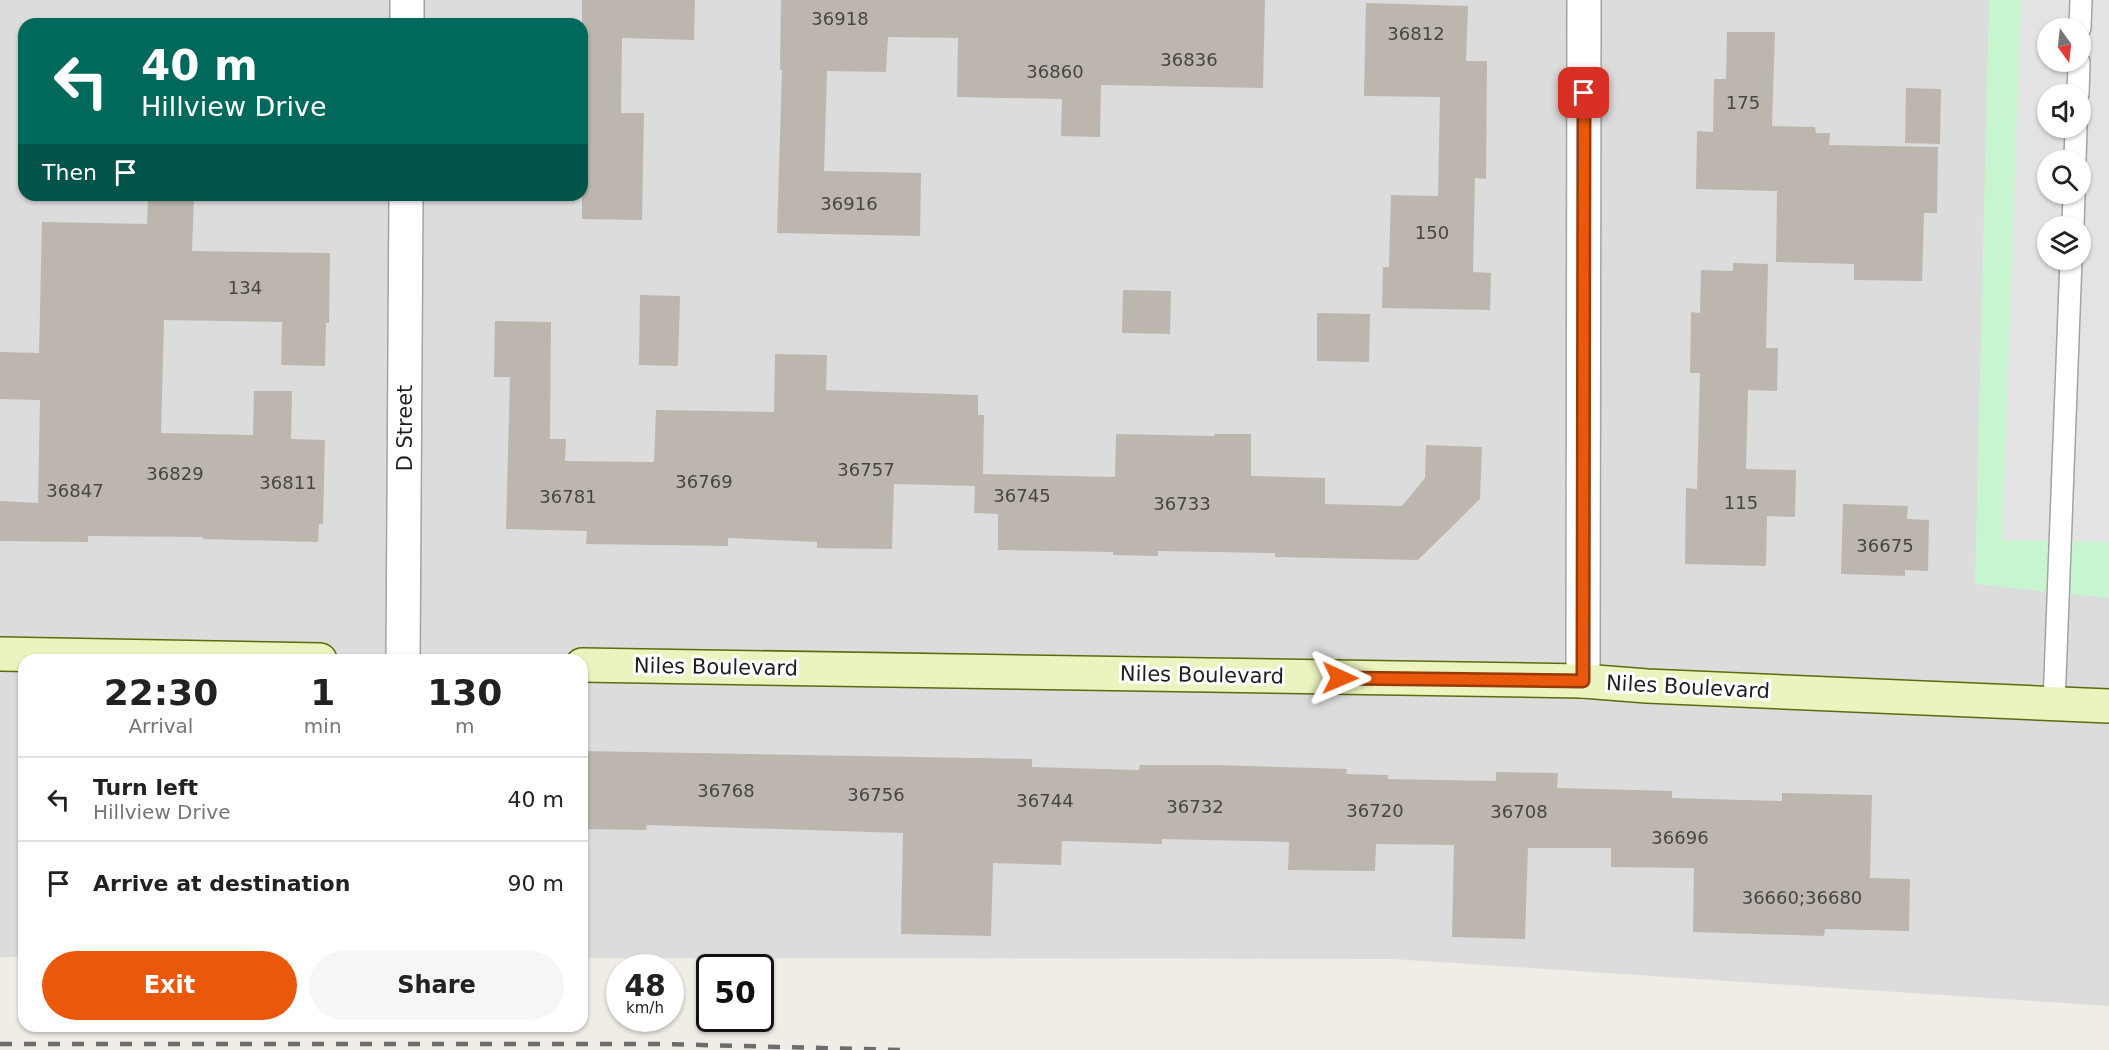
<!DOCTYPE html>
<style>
body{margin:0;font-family:"DejaVu Sans",sans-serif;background:#f6f6f6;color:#222;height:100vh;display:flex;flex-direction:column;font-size:22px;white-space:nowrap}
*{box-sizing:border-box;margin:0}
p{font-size:20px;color:#767676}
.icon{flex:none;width:33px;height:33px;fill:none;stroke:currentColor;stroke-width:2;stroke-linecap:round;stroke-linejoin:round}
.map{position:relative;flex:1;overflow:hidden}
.drawer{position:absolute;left:18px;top:654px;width:570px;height:378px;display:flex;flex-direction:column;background:#fff;border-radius:18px;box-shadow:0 2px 4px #0004}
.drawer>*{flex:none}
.banner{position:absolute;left:18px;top:18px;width:570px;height:183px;border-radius:18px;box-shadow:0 2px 4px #0004;background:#00695c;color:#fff;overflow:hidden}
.needle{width:39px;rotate:165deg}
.buttons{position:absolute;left:2037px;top:18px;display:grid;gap:12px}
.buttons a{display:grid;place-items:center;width:54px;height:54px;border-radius:50%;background:#fff;box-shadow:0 2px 4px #0004;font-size:30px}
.speed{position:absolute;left:606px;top:954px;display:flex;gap:12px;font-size:30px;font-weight:700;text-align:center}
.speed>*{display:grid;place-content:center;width:78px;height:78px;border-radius:50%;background:#fff;box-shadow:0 2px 4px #0004;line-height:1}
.speed small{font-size:15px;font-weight:400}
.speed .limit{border:3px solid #111;border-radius:9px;background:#fff;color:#111}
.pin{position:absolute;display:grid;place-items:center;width:51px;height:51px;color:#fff;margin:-26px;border-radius:12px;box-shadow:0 3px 9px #0006}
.me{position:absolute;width:66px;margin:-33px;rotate:91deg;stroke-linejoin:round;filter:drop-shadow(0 0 4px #0008)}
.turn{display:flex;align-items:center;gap:21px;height:126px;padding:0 24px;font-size:27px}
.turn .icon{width:78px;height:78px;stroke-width:2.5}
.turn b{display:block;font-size:42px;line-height:51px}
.then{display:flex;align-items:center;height:57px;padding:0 24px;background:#0003;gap:12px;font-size:22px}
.eta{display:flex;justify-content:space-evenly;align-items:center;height:102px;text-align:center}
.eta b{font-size:36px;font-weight:700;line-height:42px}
.primary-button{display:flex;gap:12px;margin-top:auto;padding:12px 24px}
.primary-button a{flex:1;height:69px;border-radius:36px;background:#ea580c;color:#fff;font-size:24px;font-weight:700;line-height:69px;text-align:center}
.primary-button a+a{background:#f6f6f6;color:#222}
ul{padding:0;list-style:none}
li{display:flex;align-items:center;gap:18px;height:84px;padding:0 24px;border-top:2px solid #e0e0e0}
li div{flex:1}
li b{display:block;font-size:22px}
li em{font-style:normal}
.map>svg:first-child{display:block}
.residential{fill:#dddcdc;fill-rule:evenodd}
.park{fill:#c6f5d0;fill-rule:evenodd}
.parking{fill:#e3e3e3;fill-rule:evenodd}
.building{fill:#bcb6af}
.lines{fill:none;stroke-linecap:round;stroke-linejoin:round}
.lane-casing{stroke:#a3a3a3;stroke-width:24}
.street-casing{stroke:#a3a3a3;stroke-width:36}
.secondary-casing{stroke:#576e0e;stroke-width:36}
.lane{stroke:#fff;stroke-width:21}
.street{stroke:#fff;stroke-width:33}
.secondary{stroke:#ebf4be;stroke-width:33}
.rail{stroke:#6d6d6d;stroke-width:4.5;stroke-dasharray:12 12;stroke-linecap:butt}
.route-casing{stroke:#983908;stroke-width:15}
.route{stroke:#ea580c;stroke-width:10}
.labels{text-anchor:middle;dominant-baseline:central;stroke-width:6;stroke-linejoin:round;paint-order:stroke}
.number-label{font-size:18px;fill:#464543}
.street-label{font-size:21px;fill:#1f1f1f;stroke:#fff}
</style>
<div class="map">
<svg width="2109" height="1050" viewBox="0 0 2109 1050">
<rect width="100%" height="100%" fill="#efede6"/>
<path class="residential" d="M0,0H2109V1006L1393,959L582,958V660H24V957H0ZM24,24H582V195H24ZM2048,28H2080V62H2048ZM2048,94H2080V128H2048ZM2048,160H2080V194H2048ZM2048,226H2080V260H2048Z"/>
<path class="park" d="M1989,0H2109V598L1975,584ZM2048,28H2080V62H2048ZM2048,94H2080V128H2048ZM2048,160H2080V194H2048ZM2048,226H2080V260H2048Z"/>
<path class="parking" d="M2021,0H2109V542L2002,540ZM2048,28H2080V62H2048ZM2048,94H2080V128H2048ZM2048,160H2080V194H2048ZM2048,226H2080V260H2048Z"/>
<g class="building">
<path d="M582,0H695L694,40L622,38L621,113H644L642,220L582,219Z"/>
<path d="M781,0H1265L1263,88L1101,85L1100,137L1061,136L1062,99L957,97L958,38L888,37L886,72L827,71L824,171L921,173L920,236L777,233L782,70H780Z"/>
<path d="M1366,3L1468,6L1466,61H1487L1486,179L1475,178L1473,272L1491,273L1490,310L1382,308L1383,267H1389L1391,195L1438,196L1440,97L1364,96Z"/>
<path d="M1727,32H1775L1772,126L1815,127L1816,133H1830L1829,145L1938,147L1937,213H1924L1922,281L1854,280V264L1776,262L1777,191L1696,189L1697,131L1713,132L1714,79H1726Z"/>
<path d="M1906,88L1941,89L1940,144L1905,143Z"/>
<path d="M148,195H194L192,251L330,253L329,323H326L325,366L281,365L282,322L164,320L161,433L253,435L254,391H292L291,439L325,440L323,524H319L318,542L203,539V537L88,536V542L0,541V501L38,503L40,400L0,399V352L39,353L42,222L147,224Z"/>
<path d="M1733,263L1768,264L1766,348H1778L1777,391L1748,390L1746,469L1796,470L1795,517L1767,516L1766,566L1685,564L1686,488L1697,489L1700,373H1690L1691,312L1700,313L1701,270L1733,271Z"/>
<path d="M1123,290L1171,291L1170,334L1122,333Z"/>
<path d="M640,295L680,296L678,366L639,365Z"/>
<path d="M1317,313L1370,314L1369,362L1317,361Z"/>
<path d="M495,321L551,322L550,439H566L565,461L654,462L656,410L774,412L775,354L827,355L826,390L978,395V415H984L983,474L1115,477L1116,434L1214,436V434H1251V476L1325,478V504L1402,506L1425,478L1426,445L1482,447L1480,499L1418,560L1275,557V553L1158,551V556L1113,555V552L998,550V514L974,513L975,486L894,484L892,549L817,548V542L728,538V546L586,544L587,531L506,529L510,377H494Z"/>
<path d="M1843,504L1908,506L1907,519L1929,520L1928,571L1905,570V576L1841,574Z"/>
<path d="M582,751L1032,759V767L1139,770L1140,765H1215L1347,769L1346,774L1388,775V779L1496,781V772L1558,773L1557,788L1672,791V798L1782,801V793L1872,795L1870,878L1910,879L1909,931L1825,929L1824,936L1693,932L1694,868L1611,867V848H1528L1525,939L1452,937L1454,845L1376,844L1375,871L1288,870L1289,842L1162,839V844L1062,841L1061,865L993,863L991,936L901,934L903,833L647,825L646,830L582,829Z"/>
</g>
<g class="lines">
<defs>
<g id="lane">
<path d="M2080,28L2081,0"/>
<path d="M2078,94L2079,62"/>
<path d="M2075,160L2076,128"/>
<path d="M2073,226L2074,194"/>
<path d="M2054,704L2071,260"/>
</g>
<g id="street">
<path d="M407,24V0"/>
<path d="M403,660L406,195"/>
<path d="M1583,681L1584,0"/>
</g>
<g id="secondary">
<path d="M0,654L320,660"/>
<path d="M582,665L1583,681L1647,686L2109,706"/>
</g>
</defs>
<use href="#lane" class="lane-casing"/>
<use href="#street" class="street-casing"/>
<use href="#secondary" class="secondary-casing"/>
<use href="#lane" class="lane"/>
<use href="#street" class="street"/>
<use href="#secondary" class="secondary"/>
<path class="rail" d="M0,1044H662L902,1050"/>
</g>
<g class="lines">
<defs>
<path id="route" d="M1340,678L1583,681L1584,93"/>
</defs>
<use href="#route" class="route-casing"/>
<use href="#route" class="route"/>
</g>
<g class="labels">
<g class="number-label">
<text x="840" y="18">36918</text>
<text x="1416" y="33">36812</text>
<text x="1189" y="59">36836</text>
<text x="1055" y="71">36860</text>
<text x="1743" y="102">175</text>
<text x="849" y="203">36916</text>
<text x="1432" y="232">150</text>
<text x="245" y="287">134</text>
<text x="866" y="469">36757</text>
<text x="175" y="473">36829</text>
<text x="704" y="481">36769</text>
<text x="288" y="482">36811</text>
<text x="75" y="490">36847</text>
<text x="1022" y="495">36745</text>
<text x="568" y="496">36781</text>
<text x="1741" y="502">115</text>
<text x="1182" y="503">36733</text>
<text x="1885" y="545">36675</text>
<text x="726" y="790">36768</text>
<text x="876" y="794">36756</text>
<text x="1045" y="800">36744</text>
<text x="1195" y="806">36732</text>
<text x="1375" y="810">36720</text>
<text x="1519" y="811">36708</text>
<text x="1680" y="837">36696</text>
<text x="1802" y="897">36660;36680</text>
</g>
<g class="street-label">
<text transform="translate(405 428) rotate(-90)">D Street</text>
<text transform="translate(716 667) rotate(1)">Niles Boulevard</text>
<text transform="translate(1202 675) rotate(1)">Niles Boulevard</text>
<text transform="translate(1688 687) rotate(3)">Niles Boulevard</text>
</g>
</g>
</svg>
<div class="buttons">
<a><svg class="needle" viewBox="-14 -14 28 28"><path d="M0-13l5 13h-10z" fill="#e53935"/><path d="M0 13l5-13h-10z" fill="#767676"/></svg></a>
<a><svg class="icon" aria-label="sound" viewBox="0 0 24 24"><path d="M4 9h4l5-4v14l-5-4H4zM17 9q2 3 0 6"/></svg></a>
<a><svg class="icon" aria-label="search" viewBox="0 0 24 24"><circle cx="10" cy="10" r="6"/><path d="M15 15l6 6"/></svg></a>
<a><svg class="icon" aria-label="layers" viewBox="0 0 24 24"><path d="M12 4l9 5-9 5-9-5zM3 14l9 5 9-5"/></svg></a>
</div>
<div class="speed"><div>48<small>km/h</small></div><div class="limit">50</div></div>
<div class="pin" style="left:1584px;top:93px;background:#d93025"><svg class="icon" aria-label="arrive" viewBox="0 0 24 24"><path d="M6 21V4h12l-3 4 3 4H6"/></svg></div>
<svg class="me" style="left:1340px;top:678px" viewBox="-20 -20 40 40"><path d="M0-17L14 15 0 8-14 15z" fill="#ea580c" stroke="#fff" stroke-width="4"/></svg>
<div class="banner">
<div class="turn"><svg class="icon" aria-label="left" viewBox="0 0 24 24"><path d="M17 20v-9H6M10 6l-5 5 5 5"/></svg><div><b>40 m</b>Hillview Drive</div></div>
<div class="then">Then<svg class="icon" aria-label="arrive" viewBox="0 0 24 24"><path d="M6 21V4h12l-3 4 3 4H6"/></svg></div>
</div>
<section class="drawer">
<div class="eta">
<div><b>22:30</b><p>Arrival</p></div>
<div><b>1</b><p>min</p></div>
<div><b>130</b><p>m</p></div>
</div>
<ul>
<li><svg class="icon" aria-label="left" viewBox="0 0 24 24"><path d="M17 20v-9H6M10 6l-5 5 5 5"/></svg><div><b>Turn left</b><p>Hillview Drive</p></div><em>40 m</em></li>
<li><svg class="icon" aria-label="arrive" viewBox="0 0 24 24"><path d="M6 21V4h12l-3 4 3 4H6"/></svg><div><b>Arrive at destination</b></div><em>90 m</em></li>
</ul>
<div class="primary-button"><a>Exit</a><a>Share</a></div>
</section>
</div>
